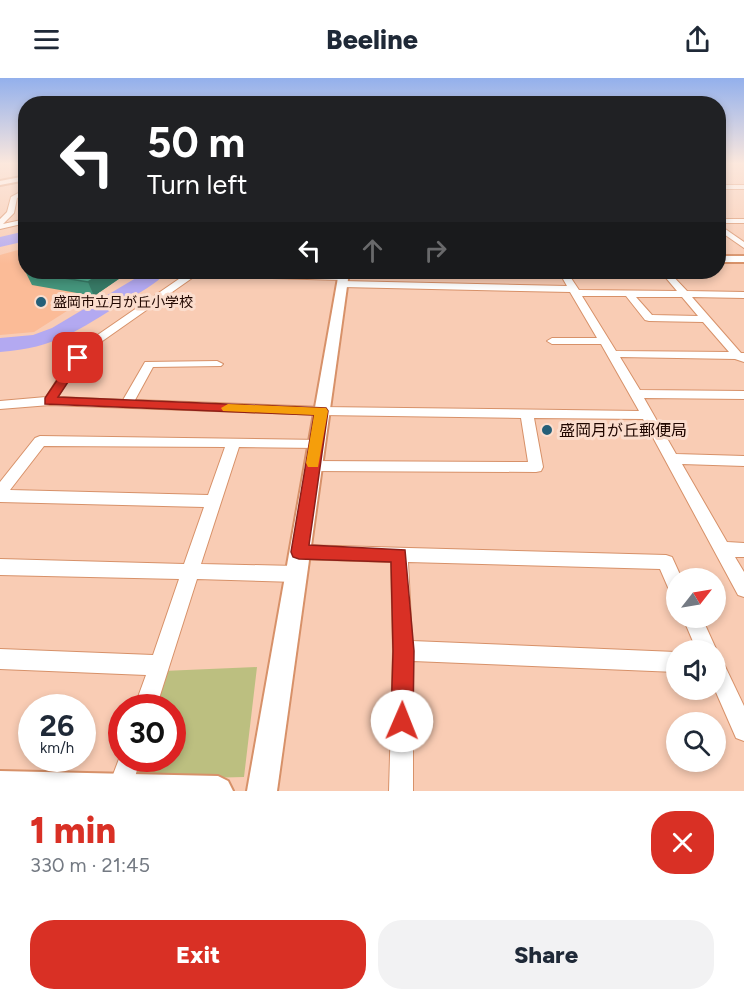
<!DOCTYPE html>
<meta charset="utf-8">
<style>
body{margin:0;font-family:Figtree,"Noto Sans JP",sans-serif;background:#f2f2f3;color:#1f2937;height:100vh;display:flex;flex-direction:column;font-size:22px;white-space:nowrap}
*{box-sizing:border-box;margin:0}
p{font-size:20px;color:#747a83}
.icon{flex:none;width:33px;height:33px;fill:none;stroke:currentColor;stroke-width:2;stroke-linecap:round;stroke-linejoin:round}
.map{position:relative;height:713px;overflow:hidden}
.panel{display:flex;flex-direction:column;background:#fff;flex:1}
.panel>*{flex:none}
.top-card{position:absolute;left:18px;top:18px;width:708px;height:183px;border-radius:24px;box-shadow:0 3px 9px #0003;background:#202124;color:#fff;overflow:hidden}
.needle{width:39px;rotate:59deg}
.controls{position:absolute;left:666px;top:490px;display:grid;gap:12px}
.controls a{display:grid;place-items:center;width:60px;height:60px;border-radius:50%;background:#fff;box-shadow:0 3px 9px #0003;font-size:30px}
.speed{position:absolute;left:18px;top:616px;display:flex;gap:12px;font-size:30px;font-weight:700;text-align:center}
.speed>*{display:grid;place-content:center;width:78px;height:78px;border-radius:50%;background:#fff;box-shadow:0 3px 9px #0003;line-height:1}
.speed small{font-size:15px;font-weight:400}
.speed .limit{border:9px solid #d22;background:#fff;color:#111}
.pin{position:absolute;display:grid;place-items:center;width:51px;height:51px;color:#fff;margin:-26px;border-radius:12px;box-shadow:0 3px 9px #0006}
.me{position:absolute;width:66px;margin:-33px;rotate:1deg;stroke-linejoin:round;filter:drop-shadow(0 0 4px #0008)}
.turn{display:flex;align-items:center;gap:21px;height:126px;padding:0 30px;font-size:27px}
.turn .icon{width:78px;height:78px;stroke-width:2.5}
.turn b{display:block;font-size:42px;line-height:51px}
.lanes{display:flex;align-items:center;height:57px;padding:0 30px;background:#0003;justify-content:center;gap:30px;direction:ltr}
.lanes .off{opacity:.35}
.round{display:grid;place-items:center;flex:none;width:63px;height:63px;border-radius:24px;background:#f2f2f3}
.head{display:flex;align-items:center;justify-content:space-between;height:102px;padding:0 30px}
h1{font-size:36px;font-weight:800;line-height:45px;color:#d93025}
.action{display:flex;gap:12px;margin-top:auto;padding:12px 30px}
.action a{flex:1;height:69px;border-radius:24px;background:#d93025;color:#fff;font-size:24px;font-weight:800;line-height:69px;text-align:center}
.action a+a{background:#f2f2f3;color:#1f2937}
header{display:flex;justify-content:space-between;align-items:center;height:78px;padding:0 30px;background:#fff;font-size:27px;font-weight:800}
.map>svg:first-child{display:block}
.built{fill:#fbbb97}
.green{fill:#bcbf80}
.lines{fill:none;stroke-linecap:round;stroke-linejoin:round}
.river{fill:#b3a9f1;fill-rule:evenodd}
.minor-casing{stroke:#d79169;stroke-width:2}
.tertiary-casing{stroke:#d79169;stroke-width:4}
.minor{fill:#fff;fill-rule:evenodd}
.tertiary{fill:#fff;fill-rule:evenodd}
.wall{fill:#45967d}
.shaded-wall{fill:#387a66}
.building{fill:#50ae91;stroke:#387a66;stroke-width:1.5}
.route{fill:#d93025;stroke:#8d1f18;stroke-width:1.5}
.slow{fill:#f59e0b}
.poi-dot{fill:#265f78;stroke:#fbddcd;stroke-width:2}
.labels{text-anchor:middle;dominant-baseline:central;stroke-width:6;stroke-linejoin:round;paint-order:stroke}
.far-poi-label{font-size:14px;fill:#200700;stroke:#fbddcd;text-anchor:start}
.poi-label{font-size:16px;fill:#200700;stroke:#fbddcd;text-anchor:start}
</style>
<header><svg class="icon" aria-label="menu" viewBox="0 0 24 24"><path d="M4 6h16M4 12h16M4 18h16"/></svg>Beeline<svg class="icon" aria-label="share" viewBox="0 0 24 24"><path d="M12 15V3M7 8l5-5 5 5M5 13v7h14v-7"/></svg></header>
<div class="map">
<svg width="744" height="713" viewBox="0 0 744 713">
<rect width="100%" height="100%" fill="#f9ccb4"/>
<path class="built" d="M25,170L26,194H128L34,254L0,257V177Z"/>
<path class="green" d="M257,589L244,699L131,702L137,681H172V630H152L163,593Z"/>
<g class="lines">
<g class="river">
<path d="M26,153V163L0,169V159Z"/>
<path d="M146,194H166C156,207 138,215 124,224C78,252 56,270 0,274V260L33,257L52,250Z"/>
</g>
<defs>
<g id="minor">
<rect x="718" y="107" width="26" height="4"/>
<path d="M26,111V116L17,120L14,135L3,146L26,141V145L0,151V141L7,134L11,119Z"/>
<rect x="718" y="141" width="26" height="4"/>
<path d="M718,146L744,164V170L718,152Z"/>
<path d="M189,194L343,196L347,199L343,202L195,198L91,271L74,292L58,319L123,322L145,284L217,283L223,286L221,288L153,289L135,322L322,329L639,333L601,266H552L547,263L552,260H597L570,214L342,209L337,206L342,203L567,208L559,194H567L579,212L677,213L661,194H669L687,213L744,214V220L692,219L741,275H744V284L735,281L620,279L640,312L744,313V321L644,320L676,376L744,378V388L682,386L727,464L744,465V479H735L744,494V519L738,517L643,341L534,340L543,389L541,393L536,394L313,393L308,392L306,388L308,384L313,383L528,384L521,340L322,337L50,327L0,331V323L46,319L65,289L83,267ZM582,218H626L645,242L649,243L703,244L729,274L616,273ZM636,219H682L698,238L652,237Z"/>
<path d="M40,358L322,362L324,365L317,370L239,369L201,486L296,488L302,490L305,496L302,502L296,504L197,501L156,630H134L146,597L0,591V571L153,577L179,501L0,497V481L184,486L204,429L0,424V404L35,360ZM44,368L225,369L208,417L10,412Z"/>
<path d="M299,467L666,477L672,479L682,501H676V516L670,514L660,491L408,484L412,563L676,574V594L413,583V713H389L393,573L391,484L299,481L293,479L291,474L293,469Z"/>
<path d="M683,540H702L717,573L716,576V573H697Z"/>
<path d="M716,581L723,584L744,628V663L736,660L715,612Z"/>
<path d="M122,673V681H140L132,710L131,713H109L108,710Z"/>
</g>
<g id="tertiary">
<path d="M26,98V102L0,107V103Z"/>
<rect x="718" y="178" width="26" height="6"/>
<path d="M339,194H349L277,713H247Z"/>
<path d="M0,693L218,698L228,703L233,713H0Z"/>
</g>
</defs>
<use href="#minor" class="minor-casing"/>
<use href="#tertiary" class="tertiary-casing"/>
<use href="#minor" class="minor"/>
<use href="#tertiary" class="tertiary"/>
</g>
<path class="wall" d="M25,193L26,194H129L94,218L32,207Z"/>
<path class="shaded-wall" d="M105,194H129L94,218L88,204Z"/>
<path class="building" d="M27,194H105L88,204Z"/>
<linearGradient id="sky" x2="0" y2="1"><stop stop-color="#93b0ec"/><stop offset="0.46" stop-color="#fce8dd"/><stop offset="1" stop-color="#fce8dd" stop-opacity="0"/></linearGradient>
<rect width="744" height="186" fill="url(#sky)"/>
<path class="route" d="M78,276L84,280L58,319L326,330L328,333L309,467L405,472L414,573L413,643L410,651L402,654L395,651L391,643L393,573L391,484L299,481L293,479L291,474L314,337L45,326V320L74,277Z"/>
<path class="slow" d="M228,326L326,330L328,333L318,389H308L306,385L314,337L223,333L221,330Z"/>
<g class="poi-dot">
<circle cx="41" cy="224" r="6"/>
<circle cx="547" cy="352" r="6"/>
</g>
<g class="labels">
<g class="far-poi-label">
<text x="53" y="224">盛岡市立月が丘小学校</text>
</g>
<g class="poi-label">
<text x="559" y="352">盛岡月が丘郵便局</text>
</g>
</g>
</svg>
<div class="controls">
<a><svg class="needle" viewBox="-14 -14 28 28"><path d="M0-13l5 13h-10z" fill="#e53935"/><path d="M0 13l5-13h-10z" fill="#747a83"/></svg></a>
<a><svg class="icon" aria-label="sound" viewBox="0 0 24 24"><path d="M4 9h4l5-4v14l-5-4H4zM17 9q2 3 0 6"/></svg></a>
<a><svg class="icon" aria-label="search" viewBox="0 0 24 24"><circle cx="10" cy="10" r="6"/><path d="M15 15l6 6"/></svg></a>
</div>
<div class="speed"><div>26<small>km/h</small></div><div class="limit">30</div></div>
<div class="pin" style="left:78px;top:280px;background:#d93025"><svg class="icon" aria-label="arrive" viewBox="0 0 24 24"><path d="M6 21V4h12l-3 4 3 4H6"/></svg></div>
<svg class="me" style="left:402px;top:643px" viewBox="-20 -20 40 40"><circle r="19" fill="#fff"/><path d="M0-13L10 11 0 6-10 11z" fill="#d93025"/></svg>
<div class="top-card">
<div class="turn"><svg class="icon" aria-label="left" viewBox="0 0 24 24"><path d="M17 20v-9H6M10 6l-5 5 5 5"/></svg><div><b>50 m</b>Turn left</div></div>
<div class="lanes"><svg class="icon" aria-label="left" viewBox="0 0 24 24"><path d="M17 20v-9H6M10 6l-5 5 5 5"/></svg><svg class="icon off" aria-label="ahead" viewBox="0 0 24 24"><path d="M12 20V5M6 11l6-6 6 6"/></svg><svg class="icon off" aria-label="right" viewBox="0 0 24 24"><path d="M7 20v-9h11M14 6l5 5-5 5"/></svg></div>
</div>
</div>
<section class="panel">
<div class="head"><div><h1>1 min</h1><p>330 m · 21:45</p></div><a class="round" style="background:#d93025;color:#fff"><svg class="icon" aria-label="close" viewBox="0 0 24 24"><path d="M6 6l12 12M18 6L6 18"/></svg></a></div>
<div class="action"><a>Exit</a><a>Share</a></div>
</section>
